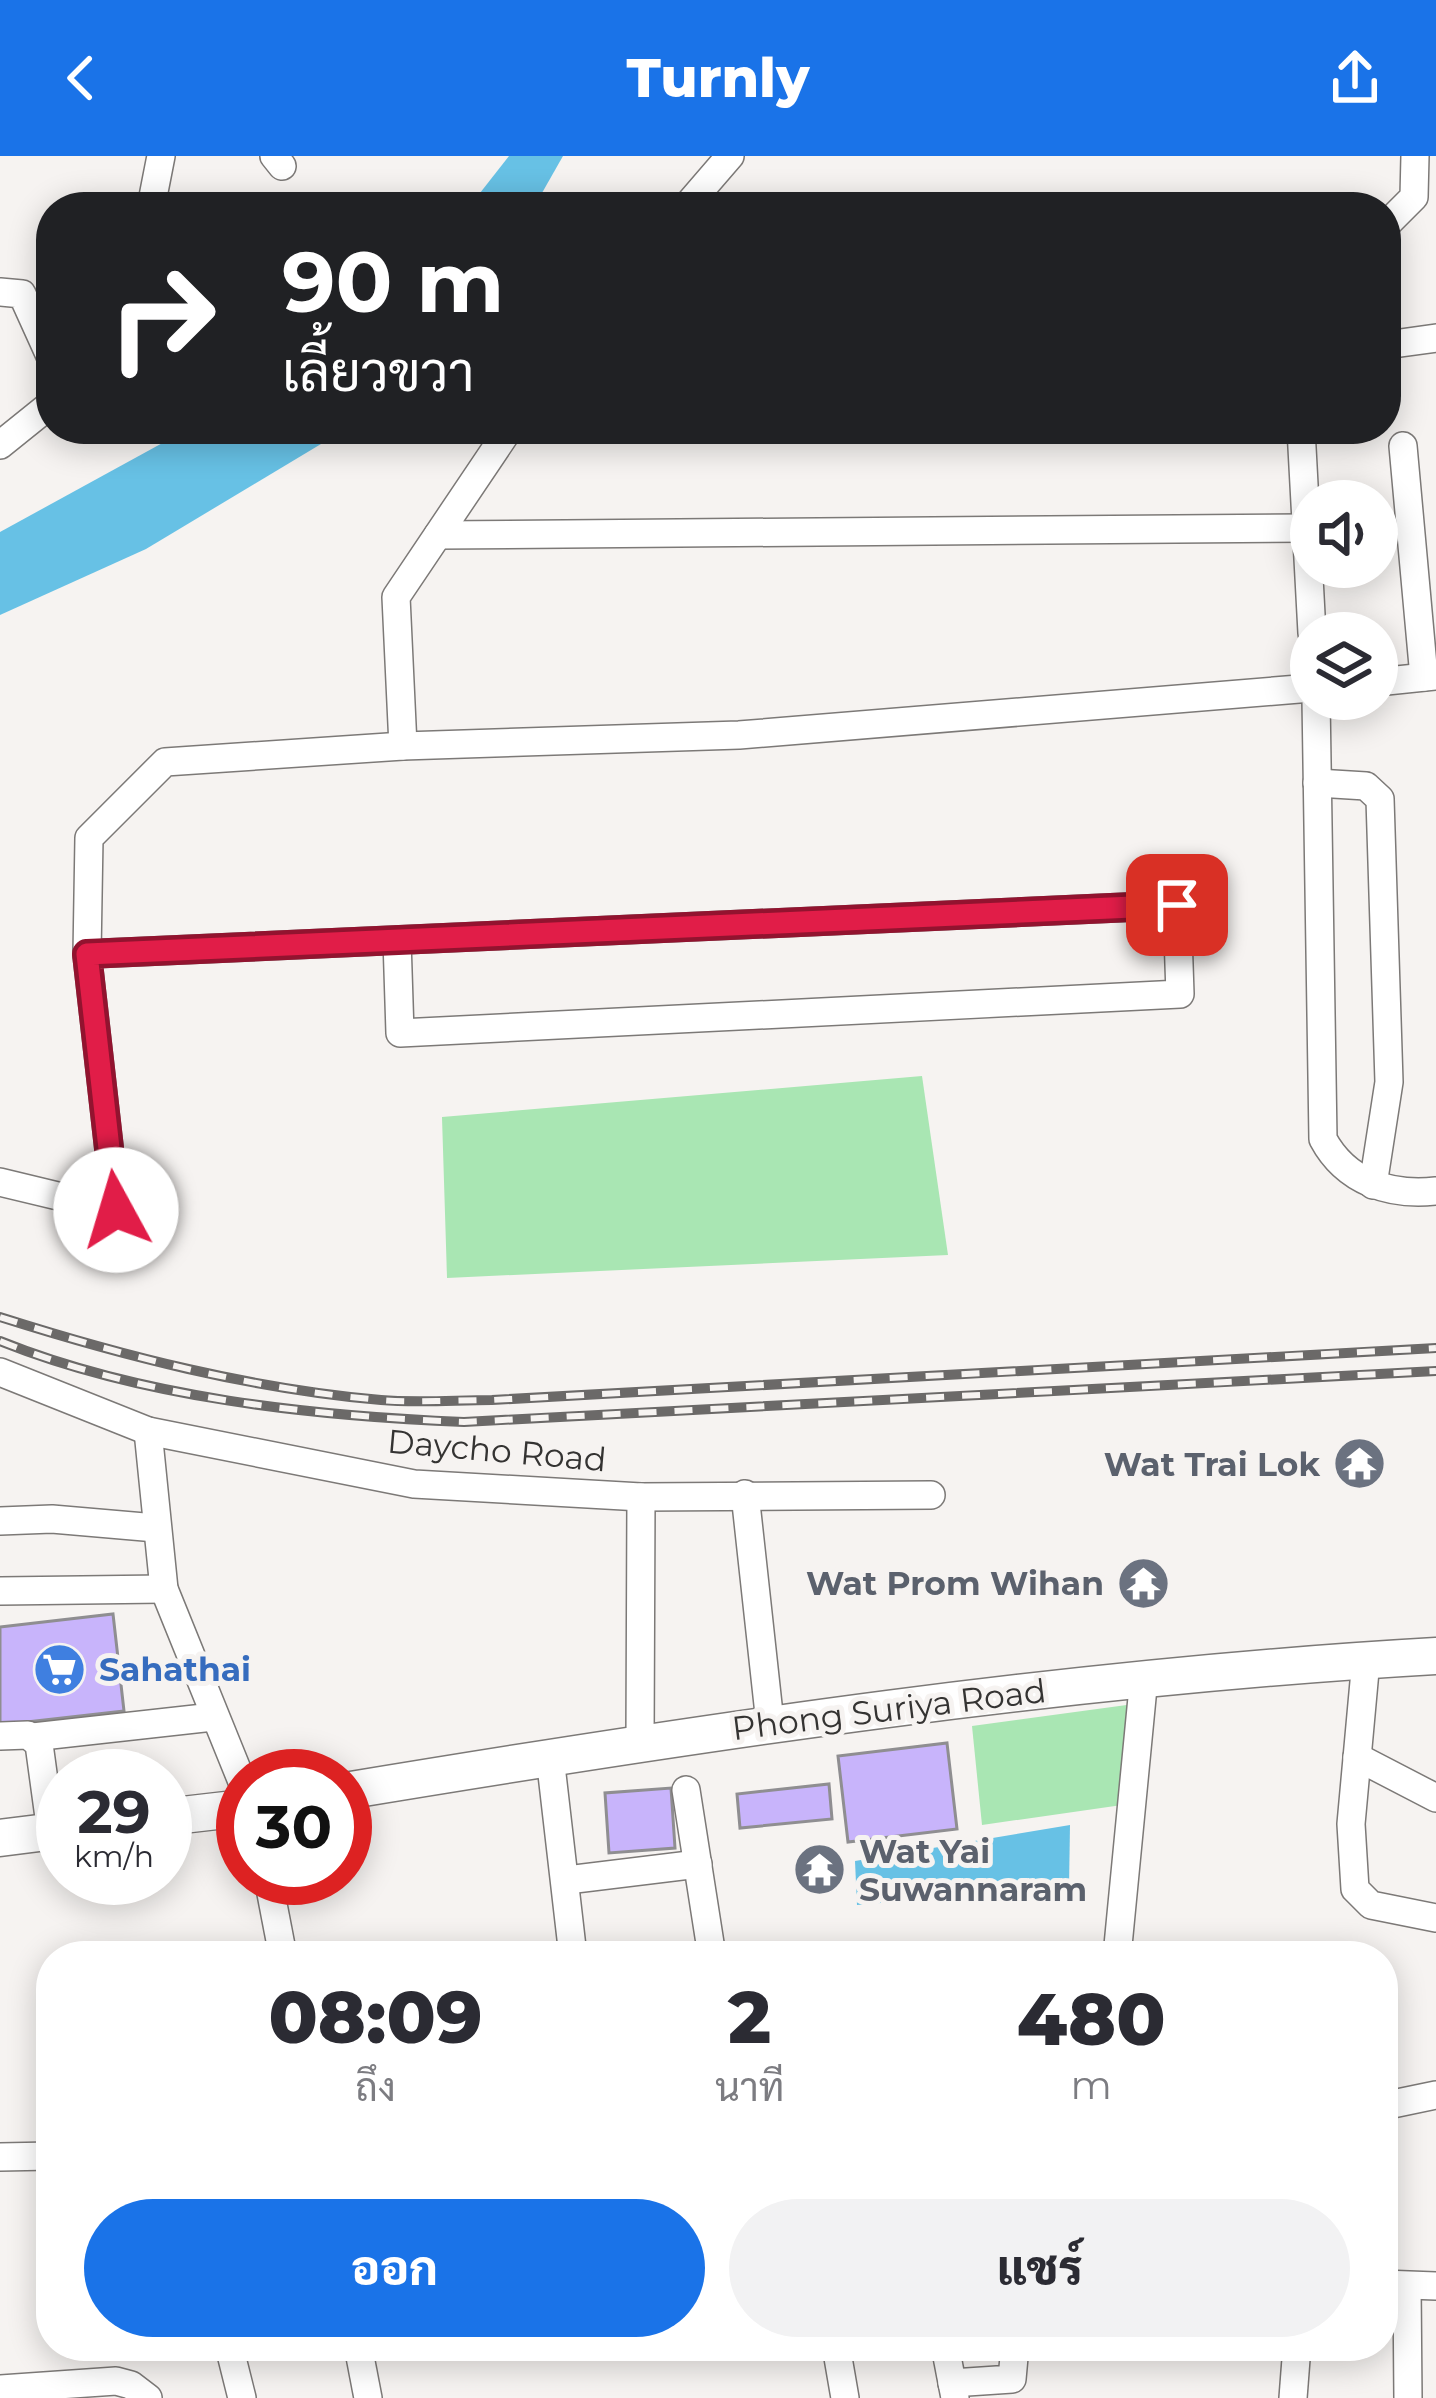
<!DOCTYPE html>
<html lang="th">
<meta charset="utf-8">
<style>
body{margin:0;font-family:Montserrat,Sarabun,sans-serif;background:#f2f2f3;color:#2b2b33;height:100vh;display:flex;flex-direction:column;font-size:45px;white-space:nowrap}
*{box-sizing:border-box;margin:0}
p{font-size:39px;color:#7c7c81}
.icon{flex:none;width:66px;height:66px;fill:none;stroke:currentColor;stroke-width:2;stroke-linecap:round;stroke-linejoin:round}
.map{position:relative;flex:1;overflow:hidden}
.details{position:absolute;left:36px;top:1785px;width:1362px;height:420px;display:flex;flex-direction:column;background:#fff;border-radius:48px;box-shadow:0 6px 30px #0003}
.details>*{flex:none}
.guide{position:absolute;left:36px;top:36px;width:1365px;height:252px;border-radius:48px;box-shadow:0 6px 30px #0003;background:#202124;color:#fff;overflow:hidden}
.buttons{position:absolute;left:1290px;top:324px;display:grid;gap:24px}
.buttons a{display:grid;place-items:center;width:108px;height:108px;border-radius:50%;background:#fff;box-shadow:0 6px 30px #0003;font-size:60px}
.speed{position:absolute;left:36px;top:1593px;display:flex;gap:24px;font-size:60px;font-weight:700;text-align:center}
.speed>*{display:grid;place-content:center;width:156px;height:156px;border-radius:50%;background:#fff;box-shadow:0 6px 30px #0003;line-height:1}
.speed small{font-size:30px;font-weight:400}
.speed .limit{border:18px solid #d22;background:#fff;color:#111}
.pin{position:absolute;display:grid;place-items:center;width:102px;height:102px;color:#fff;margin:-51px;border-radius:24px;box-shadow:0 6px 18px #0006}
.me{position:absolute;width:132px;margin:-66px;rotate:354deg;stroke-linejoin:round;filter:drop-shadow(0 0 9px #0008)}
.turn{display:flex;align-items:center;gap:42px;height:252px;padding:0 48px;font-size:54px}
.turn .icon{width:156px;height:156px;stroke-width:2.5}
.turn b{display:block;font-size:84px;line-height:102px}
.eta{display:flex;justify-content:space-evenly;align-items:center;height:204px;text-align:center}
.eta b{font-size:72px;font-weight:800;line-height:84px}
.primary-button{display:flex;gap:24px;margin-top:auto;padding:24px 48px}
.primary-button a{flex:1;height:138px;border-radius:72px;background:#1a73e8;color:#fff;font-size:48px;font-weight:800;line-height:138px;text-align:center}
.primary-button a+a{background:#f2f2f3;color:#2b2b33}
header{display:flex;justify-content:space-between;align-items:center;height:156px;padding:0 48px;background:#1a73e8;color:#fff;font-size:54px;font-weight:800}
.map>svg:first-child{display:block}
.green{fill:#a9e6b3}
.water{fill:#67c1e5}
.building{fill:#c8b4fb;stroke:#8f8e91;stroke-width:3}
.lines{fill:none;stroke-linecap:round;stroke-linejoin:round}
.minor-casing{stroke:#7c7977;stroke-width:30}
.major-casing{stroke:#7c7977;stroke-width:39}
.minor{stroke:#fff;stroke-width:27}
.major{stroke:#fff;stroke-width:36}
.rail-casing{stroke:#6b6968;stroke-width:10}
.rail{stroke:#f6f3f1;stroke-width:6;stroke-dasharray:18;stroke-linecap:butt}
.route-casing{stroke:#92132f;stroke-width:30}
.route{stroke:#e11d48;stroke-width:21}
.labels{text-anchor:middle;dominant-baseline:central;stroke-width:10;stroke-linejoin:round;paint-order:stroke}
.street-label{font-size:33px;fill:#343332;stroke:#f6f3f1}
.worship-label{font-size:33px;font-weight:bold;fill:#5b616d;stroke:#f6f3f1;text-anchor:end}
.shop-label{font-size:33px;font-weight:bold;fill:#366cbe;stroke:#f6f3f1;text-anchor:start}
</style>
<header><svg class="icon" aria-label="back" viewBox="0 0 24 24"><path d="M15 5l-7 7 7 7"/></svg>Turnly<svg class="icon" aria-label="share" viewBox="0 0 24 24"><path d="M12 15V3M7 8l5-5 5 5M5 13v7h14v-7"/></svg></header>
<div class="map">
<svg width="1436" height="2242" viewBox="0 0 1436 2242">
<rect width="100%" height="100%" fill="#f6f3f1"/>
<g class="green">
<path d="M922,920L948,1099L447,1122L442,961Z"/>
<path d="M1134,1548L1122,1649L982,1669L972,1570Z"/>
</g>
<g class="water">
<path d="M509,0H563L534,51H469Z"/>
<path d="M188,273H346L146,393L0,459V376Z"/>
<path d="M1070,1669L1069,1731L857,1749L855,1705Z"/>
</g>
<g class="building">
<path d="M113,1458L124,1555L0,1569V1471Z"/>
<path d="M947,1587L957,1673L848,1686L838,1600Z"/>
<path d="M829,1628L832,1663L740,1672L737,1638Z"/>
<path d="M671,1632L675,1692L609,1697L605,1637Z"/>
</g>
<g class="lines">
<defs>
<g id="minor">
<path d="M274,0L282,10"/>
<path d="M151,51L161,0"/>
<path d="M686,51L730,0"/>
<path d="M1386,69L1414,41L1415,0"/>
<path d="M0,136L22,138L51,202"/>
<path d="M1386,189L1436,182"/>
<path d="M1301,273L1312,477"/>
<path d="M0,289L51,248"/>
<path d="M1403,290L1424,521"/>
<path d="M438,379L1306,372"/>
<path d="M1377,526L1436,520"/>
<path d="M1316,543L1323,983C1346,1026 1390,1040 1436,1035"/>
<path d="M403,590L396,441L509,273"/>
<path d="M1317,627L1366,630L1380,643L1389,926L1373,1029"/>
<path d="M87,798L1177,749L1180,838L400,877L397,784"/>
<path d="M0,1026L116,1054L87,798L89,682L165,606L403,590L739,579L1311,532"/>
<path d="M0,1216L148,1275L414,1328L641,1341L931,1339"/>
<path d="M148,1275L164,1433L243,1628"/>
<path d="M745,1338L770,1567"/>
<path d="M0,1365L52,1363L156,1372"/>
<path d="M0,1435L164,1433"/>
<path d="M1366,1504L1351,1668L1355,1733L1371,1749L1436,1762"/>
<path d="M0,1580L28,1579L39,1588L51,1676"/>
<path d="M33,1581L213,1561"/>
<path d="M640,1585L641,1341"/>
<path d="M550,1601L573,1800"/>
<path d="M1357,1601L1436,1642"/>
<path d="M686,1634L712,1800"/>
<path d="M268,1722L283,1800"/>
<path d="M567,1724L698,1708"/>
<path d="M1117,1800L1144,1521"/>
<path d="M1383,1950L1436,1939"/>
<path d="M0,2001L51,2000"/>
<path d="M1383,2128L1436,2130"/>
<path d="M1407,2130L1408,2242"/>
<path d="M229,2190L242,2242"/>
<path d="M358,2190L368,2242"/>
<path d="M836,2190L845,2242"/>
<path d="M945,2190L955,2242"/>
<path d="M952,2227L1012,2223L1015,2190"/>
<path d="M0,2233L116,2225L131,2229L148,2242"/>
<path d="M1293,2242L1297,2190"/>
</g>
<g id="major">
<path d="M345,1635C707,1575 1069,1521 1436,1500"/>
<path d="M165,1661L243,1652"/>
<path d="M0,1682L63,1674"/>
</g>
</defs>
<use href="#minor" class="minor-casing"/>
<use href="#major" class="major-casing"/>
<use href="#minor" class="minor"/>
<use href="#major" class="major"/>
<defs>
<g id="rail">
<path d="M0,1161C123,1200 252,1233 381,1244C417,1247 456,1244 492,1244L1436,1192"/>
<path d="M0,1185C142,1242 313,1260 464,1266L1436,1215"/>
</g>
</defs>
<use href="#rail" class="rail-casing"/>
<use href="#rail" class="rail"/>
</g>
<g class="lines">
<defs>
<path id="route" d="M116,1054L87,798L1177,749"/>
</defs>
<use href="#route" class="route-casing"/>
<use href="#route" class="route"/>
</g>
<defs>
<symbol id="temple-disc" viewBox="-11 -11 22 22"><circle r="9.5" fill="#6b7280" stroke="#f6f3f1"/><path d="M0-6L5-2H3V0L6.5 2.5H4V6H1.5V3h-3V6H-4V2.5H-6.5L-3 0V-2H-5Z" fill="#fff"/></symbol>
<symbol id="supermarket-disc" viewBox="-11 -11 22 22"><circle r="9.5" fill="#3f7fe0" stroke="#f6f3f1"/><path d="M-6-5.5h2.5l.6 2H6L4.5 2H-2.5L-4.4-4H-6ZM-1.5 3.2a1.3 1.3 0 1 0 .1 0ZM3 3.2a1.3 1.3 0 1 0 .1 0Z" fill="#fff"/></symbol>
</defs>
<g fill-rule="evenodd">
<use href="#temple-disc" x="1330" y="1278" width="59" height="59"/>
<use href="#temple-disc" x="1114" y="1398" width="59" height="59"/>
<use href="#supermarket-disc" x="30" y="1484" width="59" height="59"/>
<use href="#temple-disc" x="790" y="1684" width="59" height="59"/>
</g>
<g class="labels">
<g class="street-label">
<text transform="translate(497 1294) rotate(5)">Daycho Road</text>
<text transform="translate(889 1553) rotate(-7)">Phong Suriya Road</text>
</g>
<g class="worship-label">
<text x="1320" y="1308">Wat Trai Lok</text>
<text x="1104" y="1427">Wat Prom Wihan</text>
<text x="859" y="1695" text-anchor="start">Wat Yai<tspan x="859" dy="38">Suwannaram</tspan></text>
</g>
<g class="shop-label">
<text x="99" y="1513">Sahathai</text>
</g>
</g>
</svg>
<div class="buttons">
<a><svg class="icon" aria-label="sound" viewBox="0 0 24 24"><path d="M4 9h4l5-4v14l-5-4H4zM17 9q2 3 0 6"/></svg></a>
<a><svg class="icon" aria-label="layers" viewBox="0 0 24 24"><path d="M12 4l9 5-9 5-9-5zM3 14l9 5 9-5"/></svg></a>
</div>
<div class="speed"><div>29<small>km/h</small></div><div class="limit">30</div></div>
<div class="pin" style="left:1177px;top:749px;background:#d93025"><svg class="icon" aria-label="arrive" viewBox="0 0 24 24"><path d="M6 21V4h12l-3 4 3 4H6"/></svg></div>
<svg class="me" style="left:116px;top:1054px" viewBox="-20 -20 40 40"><circle r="19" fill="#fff"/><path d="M0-13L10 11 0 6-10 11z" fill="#e11d48"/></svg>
<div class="guide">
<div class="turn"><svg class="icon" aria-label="right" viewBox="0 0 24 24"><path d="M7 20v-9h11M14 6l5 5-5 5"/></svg><div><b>90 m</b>เลี้ยวขวา</div></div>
</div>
<section class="details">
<div class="eta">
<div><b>08:09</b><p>ถึง</p></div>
<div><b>2</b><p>นาที</p></div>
<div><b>480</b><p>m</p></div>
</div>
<div class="primary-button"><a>ออก</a><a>แชร์</a></div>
</section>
</div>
